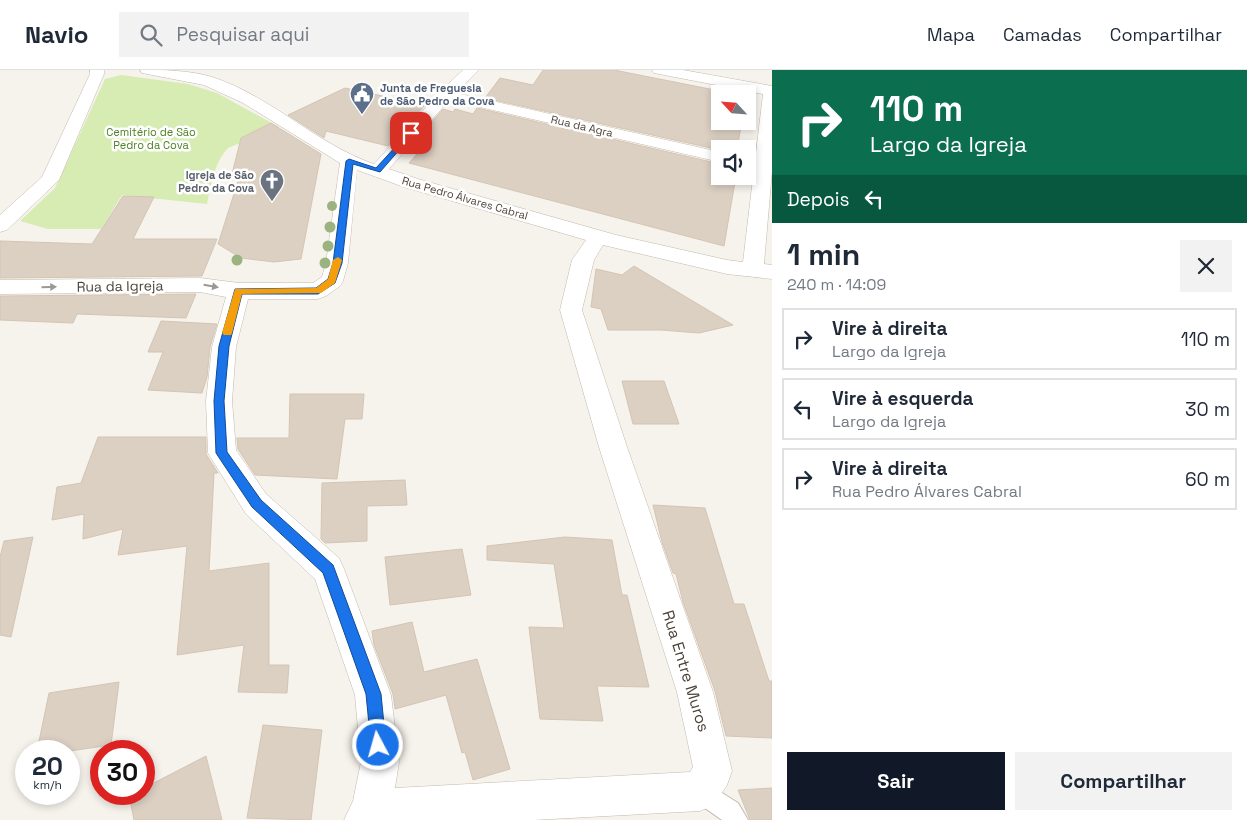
<!DOCTYPE html>
<html lang="pt">
<meta charset="utf-8">
<style>
body{margin:0;font-family:"Space Grotesk",sans-serif;background:#f2f2f3;color:#1f2937;height:100vh;display:flex;flex-direction:column;font-size:19px;white-space:nowrap}
*{box-sizing:border-box;margin:0}
p{font-size:16px;color:#747a83}
.icon{flex:none;width:28px;height:28px;fill:none;stroke:currentColor;stroke-width:2;stroke-linecap:round;stroke-linejoin:round}
.map{position:relative;flex:1;overflow:hidden}
.panel{display:flex;flex-direction:column;background:#fff;width:475px}
.panel>*{flex:none}
.hud{background:#0b6e4f;color:#fff;overflow:hidden}
.needle{width:32px;rotate:296deg}
.controls{position:absolute;left:711px;top:15px;display:grid;gap:10px}
.controls a{display:grid;place-items:center;width:45px;height:45px;border-radius:0px;background:#fff;box-shadow:0 2px 8px #0003;font-size:25px}
.speed{position:absolute;left:15px;top:670px;display:flex;gap:10px;font-size:25px;font-weight:700;text-align:center}
.speed>*{display:grid;place-content:center;width:65px;height:65px;border-radius:50%;background:#fff;box-shadow:0 2px 8px #0003;line-height:1}
.speed small{font-size:12px;font-weight:400}
.speed .limit{border:8px solid #d22;background:#fff;color:#111}
.pin{position:absolute;display:grid;place-items:center;width:42px;height:42px;color:#fff;margin:-21px;border-radius:10px;box-shadow:0 2px 8px #0006}
.me{position:absolute;width:55px;margin:-28px;rotate:354deg;stroke-linejoin:round;filter:drop-shadow(0 0 4px #0008)}
.turn{display:flex;align-items:center;gap:18px;height:105px;padding:0 15px;font-size:22px}
.turn .icon{width:65px;height:65px;stroke-width:2.5}
.turn b{display:block;font-size:35px;line-height:42px}
.then{display:flex;align-items:center;height:48px;padding:0 15px;background:#0003;gap:10px;font-size:19px}
.round{display:grid;place-items:center;flex:none;width:52px;height:52px;border-radius:0px;background:#f2f2f3}
.head{display:flex;align-items:center;justify-content:space-between;height:85px;padding:0 15px}
h1{font-size:30px;font-weight:600;line-height:38px}
.cta{display:flex;gap:10px;margin-top:auto;padding:10px 15px}
.cta a{flex:1;height:58px;border-radius:0px;background:#111827;color:#fff;font-size:20px;font-weight:600;line-height:58px;text-align:center}
.cta a+a{background:#f2f2f3;color:#1f2937}
ul{padding:0;list-style:none}
li{display:flex;align-items:center;gap:15px;height:62px;margin:0 10px 8px;padding:0 5px;border:2px solid #e0e1e3;border-radius:0px}
li div{flex:1}
li b{display:block;font-size:19px}
li em{font-style:normal}
header{display:flex;align-items:center;gap:30px;box-sizing:border-box;height:70px;padding:0 25px;background:#fff;border-bottom:1px solid #e0e1e3}
header strong{font-size:24px}
nav{display:flex;gap:28px;margin-inline-start:auto;font-size:18px}
.search{width:350px;height:45px;background:#f2f2f3;display:flex;align-items:center;gap:12px;box-sizing:border-box;padding:0 18px;border-radius:0px;color:#747a83;font-size:19px}
main{display:flex;flex:1;min-height:0}
.map>svg:first-child{display:block}
.green{fill:#d7ecb3}
.building{fill:#dcd0c3;stroke:#d4c5b3}
.lines{fill:none;stroke-linecap:round;stroke-linejoin:round}
.service-casing{stroke:#c3b9ad;stroke-width:2}
.minor-casing{stroke:#c3b9ad;stroke-width:1}
.service{fill:#fff;fill-rule:evenodd}
.minor{fill:#fff;fill-rule:evenodd}
.tree{fill:#9bb47f}
.oneway{fill:#9d9892}
.route{fill:#1a73e8;stroke:#114b97}
.slow{fill:#f59e0b}
.labels{text-anchor:middle;dominant-baseline:central;stroke-width:5;stroke-linejoin:round;paint-order:stroke}
.far-service-label{font-size:11px;font-weight:bold;fill:#4e5e75;stroke:#fff;text-anchor:start}
.far-street-label{font-size:11px;fill:#4c4338;stroke:#fff}
.far-park-label{font-size:11px;fill:#508226;stroke:#fff}
.far-worship-label{font-size:11px;font-weight:bold;fill:#5b616d;stroke:#fff;text-anchor:end}
.street-label{font-size:14px;fill:#4c4338;stroke:#fff}
.near-street-label{font-size:16px;fill:#4c4338;stroke:#fff}
</style>
<header>
<strong>Navio</strong>
<div class="search"><svg class="icon" aria-label="search" viewBox="0 0 24 24"><circle cx="10" cy="10" r="6"/><path d="M15 15l6 6"/></svg>Pesquisar aqui</div>
<nav><a>Mapa</a><a>Camadas</a><a>Compartilhar</a></nav>
</header>
<main>
<div class="map">
<svg width="772" height="750" viewBox="0 0 772 750">
<rect width="100%" height="100%" fill="#f6f2ec"/>
<path class="green" d="M121,5L188,14L217,23L279,57L228,78C214,93 211,115 207,134L122,125L101,159H48L20,151L55,118L105,9Z"/>
<g class="building">
<path d="M543,0H614L735,24H720V51H742L737,79L720,80L485,28L500,8L533,15Z"/>
<path d="M345,18L425,35L388,76L326,61L324,68L288,45Z"/>
<path d="M477,38L720,94V106H736L724,176L409,93L418,83L408,80L443,39L453,42L455,39L473,44Z"/>
<path d="M271,53L321,84L301,189L274,192L241,188L218,174L240,105L232,104L241,68Z"/>
<path d="M123,126L154,127L133,169H217L202,206L0,208V171L92,174Z"/>
<path d="M634,196L733,255L699,263L661,260H608L601,239L591,237L596,199L622,205Z"/>
<path d="M196,224L186,248L77,244L73,253L0,250V226Z"/>
<path d="M161,251L217,254L210,277L207,307L202,323L148,320L163,282H148Z"/>
<path d="M622,311H664L679,354H633Z"/>
<path d="M290,324H364L362,349H345L337,409L255,405L238,379L237,368H289Z"/>
<path d="M98,367H206V384L218,403H214L209,501L269,493V595H289L287,623L238,622L244,575L177,585L187,476L118,485L123,459L83,469L84,444L52,450L57,417L81,413Z"/>
<path d="M405,410L407,435L367,436V471L325,473L321,469L322,413Z"/>
<path d="M653,435L705,438L734,534H744L769,611H772V668L726,666L715,621L683,532L676,504L673,503L662,472Z"/>
<path d="M33,467L11,567L0,565V487L4,471Z"/>
<path d="M565,467L612,470L622,525H627L649,617L597,616L603,651L540,649L529,557L564,558L554,494L487,490V476Z"/>
<path d="M462,479L471,525L390,535L385,487Z"/>
<path d="M412,552L424,602L477,589L510,699L473,710L465,682L462,683L446,625L395,639L393,624L374,575L372,561Z"/>
<path d="M119,612L111,675L70,681H37L49,623Z"/>
<path d="M263,655L322,660L311,750L247,748Z"/>
<path d="M206,686L222,750H134L129,725L144,724V718Z"/>
<path d="M772,718V750H750L738,720Z"/>
</g>
<g class="lines">
<defs>
<path id="service" d="M700,709L738,733L748,750H722L692,729L688,721L692,713Z"/>
<g id="minor">
<path d="M90,0H104V4L59,110L7,160L0,162V145L42,107L90,4Z"/>
<path d="M140,0C164,0 189,0 212,7C271,26 316,74 374,94L440,22L463,0H479L456,23L720,82V92L449,30L389,99L418,109L616,165L727,190L743,192L763,24L659,4L654,3L652,0H683L772,16V101L764,194L772,195V209L727,204L603,175L594,190L582,240L627,377L713,622L732,701L727,715L714,735L700,741L533,750H344L353,731L361,692L355,625L315,509L246,444L208,383L206,331L212,277L226,227L200,222L0,224V210L200,208L239,213H313L322,207L326,193L340,93L243,33L204,15L147,4L142,3ZM357,100L404,117L586,170L572,190L560,240L599,377L677,622L693,697L690,702L395,718L399,692L391,625L344,499L339,488L266,424L236,380L232,331L236,277L248,229H318L326,226L340,216L343,211L348,193Z"/>
</g>
</defs>
<use href="#service" class="service-casing"/>
<use href="#minor" class="minor-casing"/>
<use href="#service" class="service"/>
<use href="#minor" class="minor"/>
</g>
<g class="tree">
<circle cx="332" cy="136" r="5"/>
<circle cx="330" cy="157" r="5.5"/>
<circle cx="328" cy="176" r="5.5"/>
<circle cx="237" cy="190" r="5.5"/>
<circle cx="325" cy="193" r="5.5"/>
</g>
<defs><path id="oneway-solid" d="M-6-.8H1V-3.2L6.5 0L1 3.2V.8H-6Z" transform="scale(1.25)"/></defs>
<g class="oneway">
<use href="#oneway-solid" transform="translate(211 216) rotate(10)"/>
<use href="#oneway-solid" transform="translate(49 217) rotate(-1)"/>
</g>
<path class="route" d="M409,62L414,63L380,102L353,94L342,193L335,213L318,224H242L229,276L224,331L227,382L261,430L333,495L381,624L386,675L384,681L378,683L373,681L371,675L366,624L323,503L252,437L216,383L214,331L219,276L235,219L316,218L328,209L333,193L346,91L349,89L376,98Z"/>
<path class="slow" d="M338,187L342,190L335,213L321,223L242,224L232,263L231,265H224L222,263L235,219L316,218L328,209L333,190Z"/>
<defs>
<symbol id="civic-pin" viewBox="-11 -11 22 30"><path d="M0 17L-7.5 6A9.5 9.5 0 1 1 7.5 6Z" fill="#5c6f8a" stroke="#fff"/><path d="M-.6-6.5H3V-4.5H.6V-3L4-1V1h2V6H-6V1h2V-1L-.6-3ZM-1.2 2.5V6h2.4V2.5Z" fill="#fff"/></symbol>
<symbol id="church-pin" viewBox="-11 -11 22 30"><path d="M0 17L-7.5 6A9.5 9.5 0 1 1 7.5 6Z" fill="#6b7280" stroke="#fff"/><path d="M-1.2-6h2.4v3.5h3.3v2.4h-3.3V6h-2.4V-.1h-3.3v-2.4h3.3Z" fill="#fff"/></symbol>
</defs>
<g fill-rule="evenodd">
<use href="#civic-pin" x="348" y="10" width="28" height="38"/>
<use href="#church-pin" x="258" y="97" width="28" height="38"/>
</g>
<g class="labels">
<g class="far-service-label">
<text x="380" y="18">Junta de Freguesia<tspan x="380" dy="13">de São Pedro da Cova</tspan></text>
</g>
<g class="far-street-label">
<text transform="translate(582 56) rotate(13)">Rua da Agra</text>
<text transform="translate(465 128) rotate(16)">Rua Pedro Álvares Cabral</text>
</g>
<g class="far-park-label">
<text x="151" y="62">Cemitério de São<tspan x="151" dy="13">Pedro da Cova</tspan></text>
</g>
<g class="far-worship-label">
<text x="254" y="105">Igreja de São<tspan x="254" dy="13">Pedro da Cova</tspan></text>
</g>
<g class="street-label">
<text transform="translate(120 216) rotate(-1)">Rua da Igreja</text>
</g>
<g class="near-street-label">
<text transform="translate(686 601) rotate(73)">Rua Entre Muros</text>
</g>
</g>
</svg>
<div class="controls">
<a><svg class="needle" viewBox="-14 -14 28 28"><path d="M0-13l5 13h-10z" fill="#e53935"/><path d="M0 13l5-13h-10z" fill="#747a83"/></svg></a>
<a><svg class="icon" aria-label="sound" viewBox="0 0 24 24"><path d="M4 9h4l5-4v14l-5-4H4zM17 9q2 3 0 6"/></svg></a>
</div>
<div class="speed"><div>20<small>km/h</small></div><div class="limit">30</div></div>
<div class="pin" style="left:411px;top:63px;background:#d93025"><svg class="icon" aria-label="arrive" viewBox="0 0 24 24"><path d="M6 21V4h12l-3 4 3 4H6"/></svg></div>
<svg class="me" style="left:378px;top:675px" viewBox="-20 -20 40 40"><circle r="17" fill="#1a73e8" stroke="#fff" stroke-width="3"/><path d="M0-11L8 9 0 5-8 9z" fill="#fff"/></svg>
</div>
<section class="panel">
<div class="hud">
<div class="turn"><svg class="icon" aria-label="right" viewBox="0 0 24 24"><path d="M7 20v-9h11M14 6l5 5-5 5"/></svg><div><b>110 m</b>Largo da Igreja</div></div>
<div class="then">Depois<svg class="icon" aria-label="left" viewBox="0 0 24 24"><path d="M17 20v-9H6M10 6l-5 5 5 5"/></svg></div>
</div>
<div class="head"><div><h1>1 min</h1><p>240 m · 14:09</p></div><a class="round"><svg class="icon" aria-label="close" viewBox="0 0 24 24"><path d="M6 6l12 12M18 6L6 18"/></svg></a></div>
<ul>
<li><svg class="icon" aria-label="right" viewBox="0 0 24 24"><path d="M7 20v-9h11M14 6l5 5-5 5"/></svg><div><b>Vire à direita</b><p>Largo da Igreja</p></div><em>110 m</em></li>
<li><svg class="icon" aria-label="left" viewBox="0 0 24 24"><path d="M17 20v-9H6M10 6l-5 5 5 5"/></svg><div><b>Vire à esquerda</b><p>Largo da Igreja</p></div><em>30 m</em></li>
<li><svg class="icon" aria-label="right" viewBox="0 0 24 24"><path d="M7 20v-9h11M14 6l5 5-5 5"/></svg><div><b>Vire à direita</b><p>Rua Pedro Álvares Cabral</p></div><em>60 m</em></li>
</ul>
<div class="cta"><a>Sair</a><a>Compartilhar</a></div>
</section>
</main>
